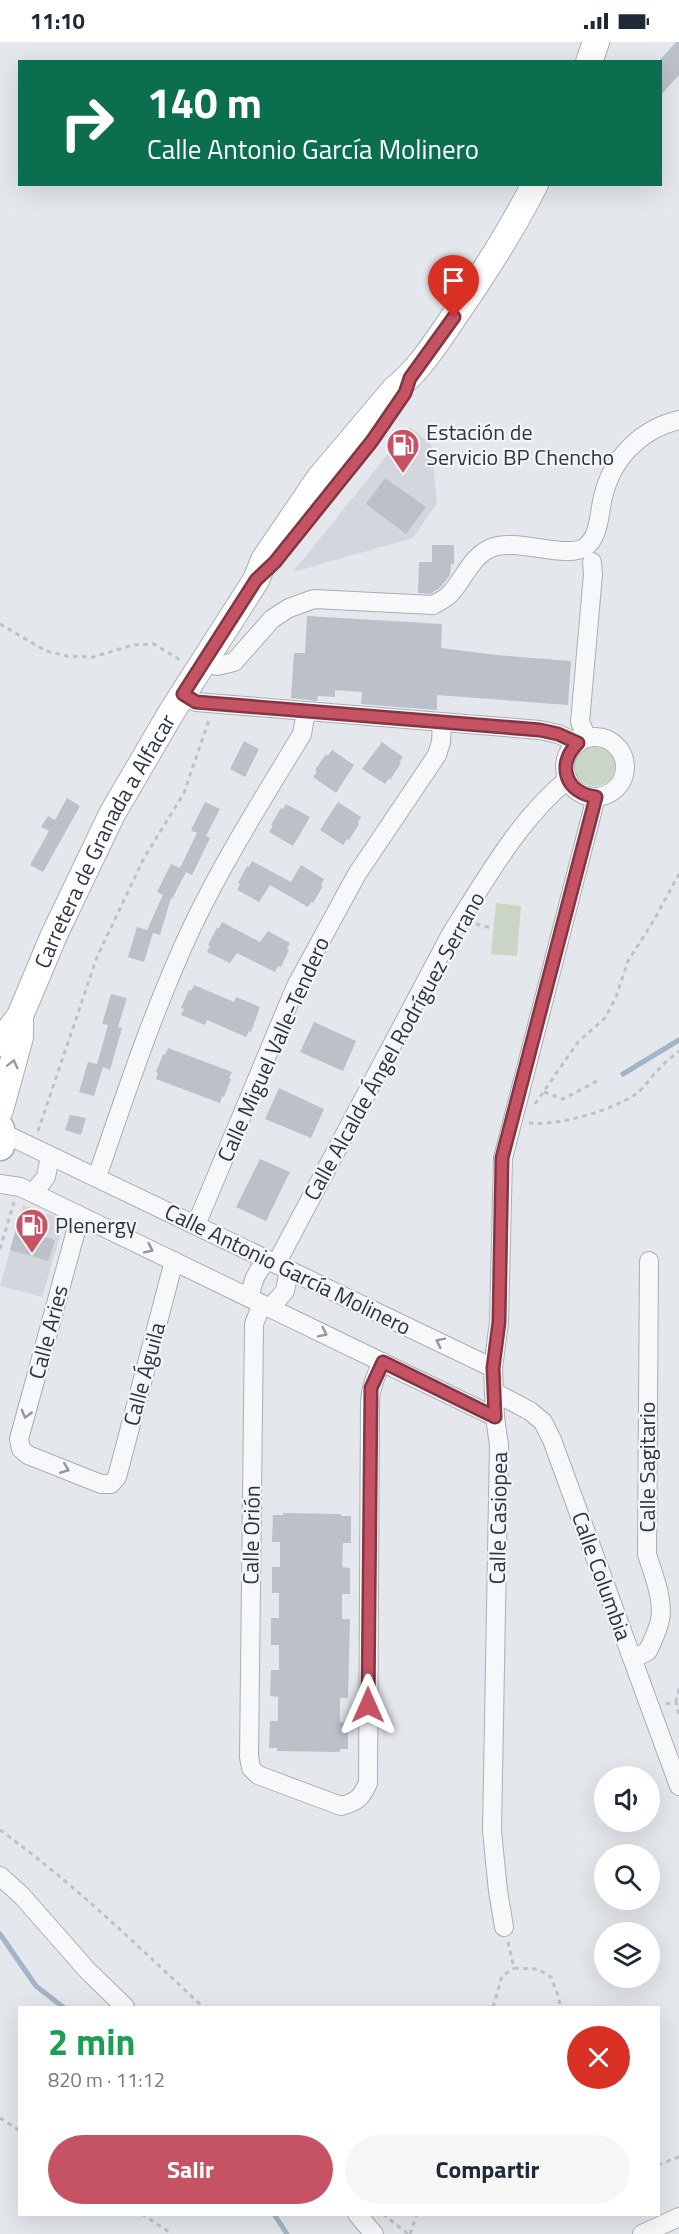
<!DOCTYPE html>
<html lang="es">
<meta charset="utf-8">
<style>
body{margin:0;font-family:"Titillium Web",sans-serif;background:#f6f6f7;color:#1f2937;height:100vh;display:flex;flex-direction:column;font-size:22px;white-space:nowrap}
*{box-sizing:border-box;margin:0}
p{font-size:20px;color:#747a83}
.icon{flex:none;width:33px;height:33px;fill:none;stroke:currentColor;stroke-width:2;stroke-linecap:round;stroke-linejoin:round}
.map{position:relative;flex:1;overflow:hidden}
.panel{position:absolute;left:18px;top:1964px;width:642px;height:210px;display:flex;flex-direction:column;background:#fff;border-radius:0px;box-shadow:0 6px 24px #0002}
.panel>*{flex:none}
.guide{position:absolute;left:18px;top:18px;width:644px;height:126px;border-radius:0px;box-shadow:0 6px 24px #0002;background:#0b6e4f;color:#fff;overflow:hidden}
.buttons{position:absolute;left:594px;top:1724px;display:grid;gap:12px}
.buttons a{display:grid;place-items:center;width:66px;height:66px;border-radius:50%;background:#fff;box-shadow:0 6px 24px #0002;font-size:30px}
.pin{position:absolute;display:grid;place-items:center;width:51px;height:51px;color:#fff;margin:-62px -26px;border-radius:50% 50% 50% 0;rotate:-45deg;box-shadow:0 0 6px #0007}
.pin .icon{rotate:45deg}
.me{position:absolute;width:66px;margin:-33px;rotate:0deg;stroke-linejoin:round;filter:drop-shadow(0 0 4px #0008)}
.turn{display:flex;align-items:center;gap:21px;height:126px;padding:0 30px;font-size:27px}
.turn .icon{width:78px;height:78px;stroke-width:2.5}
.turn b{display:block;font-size:42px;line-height:51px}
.round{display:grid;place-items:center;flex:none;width:63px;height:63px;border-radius:32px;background:#f6f6f7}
.summary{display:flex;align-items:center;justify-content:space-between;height:102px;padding:0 30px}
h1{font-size:36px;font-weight:700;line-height:45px;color:#1e9e55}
.cta{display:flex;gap:12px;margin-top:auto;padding:12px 30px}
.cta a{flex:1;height:69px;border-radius:36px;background:#c65364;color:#fff;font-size:24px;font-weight:700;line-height:69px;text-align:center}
.cta a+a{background:#f6f6f7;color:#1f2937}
.status{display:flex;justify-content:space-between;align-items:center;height:42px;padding:0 30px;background:#fff;direction:ltr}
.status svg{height:16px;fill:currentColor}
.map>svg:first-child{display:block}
.built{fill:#d3d6dd}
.green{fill:#cad5c6}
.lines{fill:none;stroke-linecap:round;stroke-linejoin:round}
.stream{stroke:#a2b4c8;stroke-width:5}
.building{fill:#bcc0c8}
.street-casing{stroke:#a9aeb5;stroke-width:20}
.secondary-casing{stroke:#a9aeb5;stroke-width:28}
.primary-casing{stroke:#a4abb6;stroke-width:31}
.path{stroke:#bec1c7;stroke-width:3;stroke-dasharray:4.5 4.5;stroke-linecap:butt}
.street{stroke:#f7f8fa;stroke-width:18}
.secondary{stroke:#fff;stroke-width:26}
.primary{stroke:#fff;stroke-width:28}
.oneway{stroke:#969aa1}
.oneway2{stroke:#92969e}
.route-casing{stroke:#813641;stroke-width:15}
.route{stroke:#c65364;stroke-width:10}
.labels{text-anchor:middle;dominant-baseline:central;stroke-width:4.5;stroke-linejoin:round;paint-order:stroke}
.poi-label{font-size:22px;fill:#2d3543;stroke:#f4f6f8;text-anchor:start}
.street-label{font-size:22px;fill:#2d3543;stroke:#f4f6f8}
</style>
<div class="status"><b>11:10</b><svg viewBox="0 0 49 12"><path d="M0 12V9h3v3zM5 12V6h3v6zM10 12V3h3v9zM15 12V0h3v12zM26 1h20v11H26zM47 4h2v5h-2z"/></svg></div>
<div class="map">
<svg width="679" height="2192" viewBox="0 0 679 2192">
<rect width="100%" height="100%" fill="#e4e7eb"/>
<g class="built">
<path d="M410,385L431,402L437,461L413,496L293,530Z"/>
<path d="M23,1163L57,1175L62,1187L42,1255L0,1244Z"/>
</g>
<g class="green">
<circle cx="595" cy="724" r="20"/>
<path d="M496,861L521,864L517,914L491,912Z"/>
</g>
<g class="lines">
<g class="stream">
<path d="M623,1032L679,998"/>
<path d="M0,1892L36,1944L63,1965"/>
<path d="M274,2172L287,2192"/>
</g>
</g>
<g class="building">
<path d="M676,0H679V33L660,54V18Z"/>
<path d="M385,436L426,465L406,492L366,462Z"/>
<path d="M432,503H454V522H451L450,533L440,546L430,552L418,551L419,520H432Z"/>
<path d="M307,574L442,582L441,606L496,613L571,619L568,663L437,653V668L410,666L361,662L362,650L335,648V655L318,654L317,659L291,656L294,611H305Z"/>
<path d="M244,699L259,707L245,735L230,727Z"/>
<path d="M382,700L403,715L399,720L401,721L390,738L389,736L385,742L362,727Z"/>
<path d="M332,708L354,723L336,751L313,735L317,730L315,728L326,712L328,714Z"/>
<path d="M67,756L80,764L43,830L30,823L49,789L41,785L48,774L55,778Z"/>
<path d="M205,760L220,767L206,794L210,796L192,833L186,830L172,857L171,856L160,893L153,891L144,920L128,915L137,885L147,888L163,853L157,850L171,822L180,826L197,791L191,788Z"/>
<path d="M338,760L361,775L358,781L359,782L349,798L347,797L343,803L320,788Z"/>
<path d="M286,762L310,775L293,804L269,790L273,784L271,783L281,766L283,767Z"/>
<path d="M252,819L291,840L301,823L324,837L321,843L323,844L313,861L311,860L308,865L270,843L259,860L237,848L240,842L238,841L247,824L249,825Z"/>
<path d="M222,880L260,900L268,889L290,901L287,907L289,908L281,925L278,924L275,930L237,911L230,921L207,910L210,904L208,903L217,886H219Z"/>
<path d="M194,943L234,960L236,955L260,965L251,990L249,989L246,995L207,978L205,983L181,973L184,967L181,966L189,948L191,949Z"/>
<path d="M111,952L127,956L118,985L122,986L110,1028L103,1025L94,1054L79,1050L88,1020L97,1022L108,983L102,982Z"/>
<path d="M314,980L356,999L343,1029L300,1010Z"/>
<path d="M168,1006L232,1030L229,1036L231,1037L224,1055L222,1054L220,1061L156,1037L158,1031L156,1030L163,1012L165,1013Z"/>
<path d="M279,1046L324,1067L311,1096L265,1077Z"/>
<path d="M70,1073L86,1076L81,1093L65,1088Z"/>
<path d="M260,1117L290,1130L266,1179L236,1165Z"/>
<path d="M16,1187L55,1198L48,1219L10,1208Z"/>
<path d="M283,1471L341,1472V1474H351V1501H343L342,1525L350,1526V1552H342V1577H350L348,1656H340V1680L348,1681V1707H340V1710L277,1709V1706H269L270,1679H278V1655L270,1654L271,1628H279V1603H271V1576H279V1551H272V1525H280V1500H272L273,1473H283Z"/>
</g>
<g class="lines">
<defs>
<g id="street">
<path d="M206,618L217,624L234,620L272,577L289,566L314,557L433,563C438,560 445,557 449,553C463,539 471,514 491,506C515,495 567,518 585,505C600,495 599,470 603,455C612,416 641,387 679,378"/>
<path d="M183,652L196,660L540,688L558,692L578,701"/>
<circle cx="595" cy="725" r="30"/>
<path d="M587,696L580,680L593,532L592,520"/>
<path d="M1,1090L493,1326"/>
<path d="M97,1135C126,1051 154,966 192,885C224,818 264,755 302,692L306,670"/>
<path d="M0,1142L20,1145L33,1151L495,1375"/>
<path d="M33,1151L46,1135L50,1114"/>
<path d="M80,1174L19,1397L21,1407L28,1413L101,1442H111L117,1435L174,1219"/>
<path d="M196,1183L296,944L357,832L437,713L441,700L442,680"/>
<path d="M276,1222L451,892C485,839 518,778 568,737"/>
<path d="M250,1256C252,1240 256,1229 268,1218"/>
<path d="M262,1262L254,1282L249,1715L251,1726L258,1733L341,1764C357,1760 362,1755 368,1741L370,1359C371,1344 375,1333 383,1320"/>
<path d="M270,1266L285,1249L289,1228"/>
<path d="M494,1350L530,1369L543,1380L552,1398L679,1744"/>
<path d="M633,1617L648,1609C652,1599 658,1589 660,1578C664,1557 653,1532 647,1512L649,1219"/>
<path d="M0,1834L22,1854L87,1928L125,1965"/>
<path d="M504,1885L498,1849L492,1789L499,1403L495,1375L493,1326L499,1280L503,1116L596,755"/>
<path d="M357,2172L374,2192"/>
<path d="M642,2192L679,2175"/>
</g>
<g id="secondary">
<path d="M589,20L596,0"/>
<path id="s1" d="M0,1001L20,974L54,893L112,772L171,671L256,538L264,518L319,437L395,347C419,328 436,301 453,276C483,233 511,189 535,142"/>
<path d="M0,1068L20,995V977"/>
</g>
<path id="primary" d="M0,1087V1104"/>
</defs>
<use href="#street" class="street-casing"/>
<use href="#secondary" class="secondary-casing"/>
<use href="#primary" class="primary-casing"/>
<g class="path">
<path d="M0,582L46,609L67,614L93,615L133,603L154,602L182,619"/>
<path d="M476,882L492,886"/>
<path d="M544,1050L563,1057L601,1037"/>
<path d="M535,1062L578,1000L605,976L616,955L628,919L654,878L679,832"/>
<path d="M529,1081C559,1084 610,1069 636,1052C644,1046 651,1035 658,1028C664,1021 672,1015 679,1009"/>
<path d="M38,1089L97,915L144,816L184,751L209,678"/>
<path d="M0,1207L14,1160"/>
<path d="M676,1660L679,1646"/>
<path d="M666,1662L676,1660L679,1673"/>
<path d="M0,1788C73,1841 137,1903 203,1965"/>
<path d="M508,1900L514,1926L538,1927L551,1935L559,1956L560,1965"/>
<path d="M493,1965L502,1934L514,1926"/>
<path d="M0,2076L20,2089"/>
<path d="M658,2123L679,2115"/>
<path d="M142,2172L172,2192"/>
<path d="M383,2172L408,2192"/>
<path d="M410,2192L417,2172"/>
</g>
<use href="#street" class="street"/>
<use href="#secondary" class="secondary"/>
<use href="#primary" class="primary"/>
</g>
<defs><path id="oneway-chevron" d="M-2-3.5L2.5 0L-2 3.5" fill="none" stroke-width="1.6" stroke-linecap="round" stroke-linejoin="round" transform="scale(1.5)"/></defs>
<use class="oneway" href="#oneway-chevron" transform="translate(13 1022) rotate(-76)"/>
<g class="oneway2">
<use href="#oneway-chevron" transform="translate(149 1207) rotate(26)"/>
<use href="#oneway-chevron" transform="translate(323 1291) rotate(26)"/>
<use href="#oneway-chevron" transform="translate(440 1300) rotate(-154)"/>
<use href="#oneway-chevron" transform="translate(26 1372) rotate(105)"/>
<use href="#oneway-chevron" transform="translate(65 1427) rotate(22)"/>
</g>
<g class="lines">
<defs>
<path id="route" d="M368,1663L371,1346L383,1320L495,1375L493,1326L499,1280L502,1116L596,755C565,751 556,722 578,701L558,692L540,688L196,660L183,652L256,538L275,520L372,399L405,351L410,336L454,275"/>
</defs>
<use href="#route" class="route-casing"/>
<use href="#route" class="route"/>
</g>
<defs>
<symbol id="fuel-pin" viewBox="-11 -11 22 30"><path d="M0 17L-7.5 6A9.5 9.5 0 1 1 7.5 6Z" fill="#c65364" stroke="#f4f6f8"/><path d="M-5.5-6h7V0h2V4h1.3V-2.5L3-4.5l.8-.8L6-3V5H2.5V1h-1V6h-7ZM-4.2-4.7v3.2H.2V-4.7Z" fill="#fff"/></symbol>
</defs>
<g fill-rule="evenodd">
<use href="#fuel-pin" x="384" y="384" width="38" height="52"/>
<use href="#fuel-pin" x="13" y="1164" width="38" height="52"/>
</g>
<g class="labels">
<g class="poi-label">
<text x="426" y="390">Estación de<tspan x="426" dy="25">Servicio BP Chencho</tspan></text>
<text x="55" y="1183">Plenergy</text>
</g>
<g class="street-label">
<text stroke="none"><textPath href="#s1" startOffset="228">Carretera de Granada a Alfacar</textPath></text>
<text transform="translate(394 1004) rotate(-61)">Calle Alcalde Ángel Rodríguez Serrano</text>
<text transform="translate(273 1007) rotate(-66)">Calle Miguel Valle-Tendero</text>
<text transform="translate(288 1227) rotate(26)">Calle Antonio García Molinero</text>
<text transform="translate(48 1290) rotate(-75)">Calle Aries</text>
<text transform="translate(144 1332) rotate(-75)">Calle Águila</text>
<text transform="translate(647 1425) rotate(-90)">Calle Sagitario</text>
<text transform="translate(498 1476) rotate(-89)">Calle Casiopea</text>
<text transform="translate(251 1493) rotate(-89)">Calle Orión</text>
<text transform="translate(602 1534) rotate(70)">Calle Columbia</text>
</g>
</g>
</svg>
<div class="buttons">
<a><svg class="icon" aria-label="sound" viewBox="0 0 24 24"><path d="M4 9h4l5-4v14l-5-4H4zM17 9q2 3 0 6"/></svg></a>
<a><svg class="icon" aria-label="search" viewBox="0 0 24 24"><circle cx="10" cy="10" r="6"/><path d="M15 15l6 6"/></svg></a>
<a><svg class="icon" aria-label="layers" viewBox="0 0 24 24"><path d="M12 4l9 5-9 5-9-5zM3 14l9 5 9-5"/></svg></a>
</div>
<div class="pin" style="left:454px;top:275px;background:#d93025"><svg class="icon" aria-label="arrive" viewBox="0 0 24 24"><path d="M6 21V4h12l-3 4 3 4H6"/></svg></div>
<svg class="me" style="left:368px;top:1663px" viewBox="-20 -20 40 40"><path d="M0-17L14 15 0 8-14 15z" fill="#c65364" stroke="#fff" stroke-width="4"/></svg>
<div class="guide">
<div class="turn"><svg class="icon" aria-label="right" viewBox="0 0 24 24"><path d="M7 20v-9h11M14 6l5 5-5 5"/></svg><div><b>140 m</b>Calle Antonio García Molinero</div></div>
</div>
<section class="panel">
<div class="summary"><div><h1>2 min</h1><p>820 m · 11:12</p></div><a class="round" style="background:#d93025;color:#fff"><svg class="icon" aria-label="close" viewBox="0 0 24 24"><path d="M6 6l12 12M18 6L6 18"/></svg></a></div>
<div class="cta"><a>Salir</a><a>Compartir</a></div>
</section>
</div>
